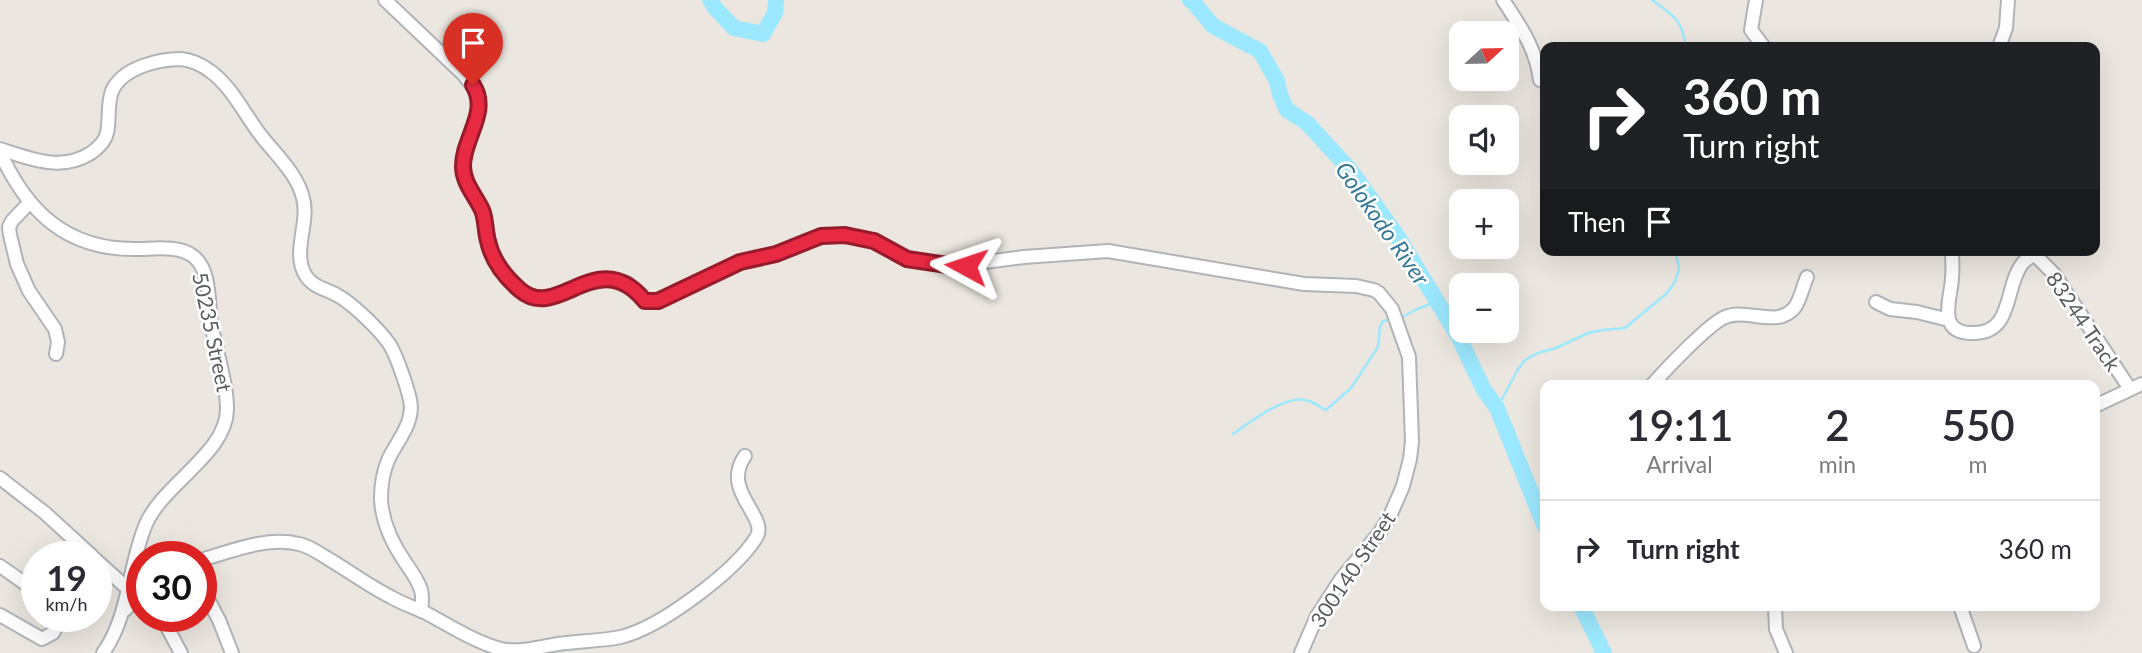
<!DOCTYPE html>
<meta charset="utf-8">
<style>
body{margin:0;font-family:Lato,sans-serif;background:#f2f2f3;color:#2b2b33;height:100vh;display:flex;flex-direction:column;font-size:26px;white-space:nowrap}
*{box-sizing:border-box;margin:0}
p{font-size:23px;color:#7c7c81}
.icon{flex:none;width:38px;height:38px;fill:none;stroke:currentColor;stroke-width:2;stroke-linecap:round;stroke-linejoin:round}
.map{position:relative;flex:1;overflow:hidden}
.panel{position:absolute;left:1540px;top:380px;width:560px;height:231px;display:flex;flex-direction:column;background:#fff;border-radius:14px;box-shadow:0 7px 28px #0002}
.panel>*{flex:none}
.hud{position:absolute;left:1540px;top:42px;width:560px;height:214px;border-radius:14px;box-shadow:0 7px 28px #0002;background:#202124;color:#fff;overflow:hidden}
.needle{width:46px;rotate:68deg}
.fabs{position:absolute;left:1449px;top:21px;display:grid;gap:14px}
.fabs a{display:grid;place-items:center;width:70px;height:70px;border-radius:14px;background:#fff;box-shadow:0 7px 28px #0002;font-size:35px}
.speed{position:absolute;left:21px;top:541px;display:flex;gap:14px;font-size:35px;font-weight:700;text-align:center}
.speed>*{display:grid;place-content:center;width:91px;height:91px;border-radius:50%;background:#fff;box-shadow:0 7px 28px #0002;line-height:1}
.speed small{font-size:18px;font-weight:400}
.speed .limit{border:10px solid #d22;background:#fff;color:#111}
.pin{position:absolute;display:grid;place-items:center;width:60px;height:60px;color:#fff;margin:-72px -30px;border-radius:50% 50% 50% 0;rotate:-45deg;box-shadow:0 0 7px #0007}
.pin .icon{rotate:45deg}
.me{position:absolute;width:77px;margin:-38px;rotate:275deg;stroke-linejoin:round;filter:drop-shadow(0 0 5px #0008)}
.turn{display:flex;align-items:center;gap:24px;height:147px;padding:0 28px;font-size:32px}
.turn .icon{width:91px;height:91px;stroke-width:2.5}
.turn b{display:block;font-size:49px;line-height:60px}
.then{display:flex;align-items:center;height:66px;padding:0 28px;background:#0003;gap:14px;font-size:26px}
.eta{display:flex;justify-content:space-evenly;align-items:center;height:119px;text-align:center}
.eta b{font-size:42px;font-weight:600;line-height:49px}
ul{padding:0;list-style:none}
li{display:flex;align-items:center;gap:21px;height:98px;padding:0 28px;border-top:2px solid #e1e1e2}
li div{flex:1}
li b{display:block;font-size:26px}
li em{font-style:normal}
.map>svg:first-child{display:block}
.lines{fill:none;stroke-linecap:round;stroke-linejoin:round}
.stream{stroke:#9ce8fe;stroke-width:2.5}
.river{stroke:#9ce8fe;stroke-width:16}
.minor-casing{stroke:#b0b4b7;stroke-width:16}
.minor{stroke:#fff;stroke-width:12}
.route-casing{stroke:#971b2b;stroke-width:18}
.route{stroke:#e82942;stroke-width:12}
.labels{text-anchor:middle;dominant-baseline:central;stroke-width:5;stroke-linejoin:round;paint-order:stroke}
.street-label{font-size:21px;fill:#585d60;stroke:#fff}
.water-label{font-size:23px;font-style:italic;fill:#347895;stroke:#fff}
</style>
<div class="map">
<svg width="2142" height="653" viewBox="0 0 2142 653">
<rect width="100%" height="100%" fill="#ebe6df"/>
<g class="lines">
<g class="stream">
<path d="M1652,0C1675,17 1681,18 1686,47"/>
<path d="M1401,318L1415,310L1438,301"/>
<path d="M1497,408L1517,371L1525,360L1538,353L1556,348L1588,333L1603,330L1625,328L1666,294L1675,282L1679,268L1675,250"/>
<path d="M1233,434C1250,422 1284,396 1305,400C1312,401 1320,407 1326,410L1351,388L1378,347L1380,326L1383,321L1393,319"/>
</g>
<g class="river">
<path d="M710,0L715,8L734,28L763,34L775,13L776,0"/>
<path d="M1190,0L1194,3L1213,26L1260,51L1277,81L1280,95L1287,110L1307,123L1351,171L1398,237L1458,336L1484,390L1497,408L1545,527"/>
<path d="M1581,606L1604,653"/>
</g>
<defs>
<g id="minor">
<path d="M385,0L464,75L478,93L479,109L464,152L463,175L482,210L491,252L505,275L519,289L534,298H548L602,279L627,283L645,301H658L740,262L776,254L806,241L832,235L864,238L874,241L907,259L954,266L1024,257L1108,251L1304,284L1356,286L1374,290L1379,293L1392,309L1409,357L1412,441L1410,459L1403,486L1390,516L1380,532L1341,579L1317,616L1301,653"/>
<path d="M1503,0C1520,26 1536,48 1540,80"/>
<path d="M1756,0L1751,30L1764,47"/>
<path d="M1999,47L2006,28L2008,0"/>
<path d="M0,149C31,159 61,172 91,153C98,148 105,142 107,133C110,119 107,105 112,91C122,68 158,59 181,59C191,60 202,65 210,71C231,86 244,113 259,133C274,153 297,173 303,198C310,223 291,253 306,276C313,287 326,289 337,295C353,304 380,330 390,345C397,357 407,386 410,400C415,421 398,440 389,458C383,471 381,485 381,499C382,522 392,543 405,562C411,571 418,580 421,590C423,597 422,604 421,611"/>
<path d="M0,152C27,212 67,250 136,249C154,249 178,245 193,256C211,270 208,301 211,321C215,350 227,380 227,409C227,453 164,483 146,524C128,566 130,615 103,653"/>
<path d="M30,202L12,221L9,227L10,235L17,264L29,291L55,329L58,342L56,354"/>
<path d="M1952,250C1952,259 1953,269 1952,278C1951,299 1936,333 1972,333C2014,334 2004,288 2022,264C2025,260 2030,257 2034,254L2054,274L2130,389"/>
<path d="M1876,302L1890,309L1917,312L1949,320"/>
<path d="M1652,385C1666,369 1706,327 1723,318C1746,306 1777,330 1795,307C1801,298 1803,286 1807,277"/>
<path d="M2095,406L2142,384"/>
<path d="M0,478L45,513L92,556"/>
<path d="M96,560L128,589"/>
<path d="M201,560C232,551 267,536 299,544C309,546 319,553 327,558C349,571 369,586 391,597C401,603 413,607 424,612C449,625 474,642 501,649C520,653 539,647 558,644C579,641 601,641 621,637C661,627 734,572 756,538C770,517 720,491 745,456"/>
<path d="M0,566L37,592"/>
<path d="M201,586L219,620L232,653"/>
<path d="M1775,606L1776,629L1786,653"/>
<path d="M1960,606L1974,646"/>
<path d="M125,610L142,592"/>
<path d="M0,615L42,639L53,633L62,616"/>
<path d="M161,616L181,653"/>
</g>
</defs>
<use href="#minor" class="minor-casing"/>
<use href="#minor" class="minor"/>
</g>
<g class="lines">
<defs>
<path id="route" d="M473,85C490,112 463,138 463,166C463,183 475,195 482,210C486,219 485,231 488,241C492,260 505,277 520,290C558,323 597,243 645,301H658L740,262L776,254L821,236L845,235L864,239L874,241L907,259L954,266H966"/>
</defs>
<use href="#route" class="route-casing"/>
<use href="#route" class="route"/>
</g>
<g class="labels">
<g class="street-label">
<text transform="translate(2084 321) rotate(56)">83244 Track</text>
<text transform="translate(213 332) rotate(78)">50235 Street</text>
<text transform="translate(1352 569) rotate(-56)">300140 Street</text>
</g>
<g class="water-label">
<text transform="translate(1383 223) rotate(55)">Golokodo River</text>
</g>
</g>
</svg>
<div class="fabs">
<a><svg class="needle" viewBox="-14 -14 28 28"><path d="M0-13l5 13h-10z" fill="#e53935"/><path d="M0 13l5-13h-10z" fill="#7c7c81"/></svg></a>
<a><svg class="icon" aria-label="sound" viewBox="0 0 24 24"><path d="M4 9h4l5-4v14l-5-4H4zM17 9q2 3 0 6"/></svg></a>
<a>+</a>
<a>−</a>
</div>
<div class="speed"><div>19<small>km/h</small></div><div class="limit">30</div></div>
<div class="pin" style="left:473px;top:85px;background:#d93025"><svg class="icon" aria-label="arrive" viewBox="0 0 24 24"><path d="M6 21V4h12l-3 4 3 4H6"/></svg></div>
<svg class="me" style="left:966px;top:266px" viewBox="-20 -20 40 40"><path d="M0-17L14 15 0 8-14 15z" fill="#e82942" stroke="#fff" stroke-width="4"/></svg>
<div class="hud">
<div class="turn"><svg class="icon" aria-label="right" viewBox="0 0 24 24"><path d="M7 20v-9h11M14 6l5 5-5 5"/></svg><div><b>360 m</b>Turn right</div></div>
<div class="then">Then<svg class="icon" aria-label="arrive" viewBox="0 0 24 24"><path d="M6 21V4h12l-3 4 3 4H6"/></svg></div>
</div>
<section class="panel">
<div class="eta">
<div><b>19:11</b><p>Arrival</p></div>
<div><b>2</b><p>min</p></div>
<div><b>550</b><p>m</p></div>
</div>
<ul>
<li><svg class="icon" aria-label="right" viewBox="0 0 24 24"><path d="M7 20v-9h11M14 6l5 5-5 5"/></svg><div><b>Turn right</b></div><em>360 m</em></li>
</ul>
</section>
</div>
